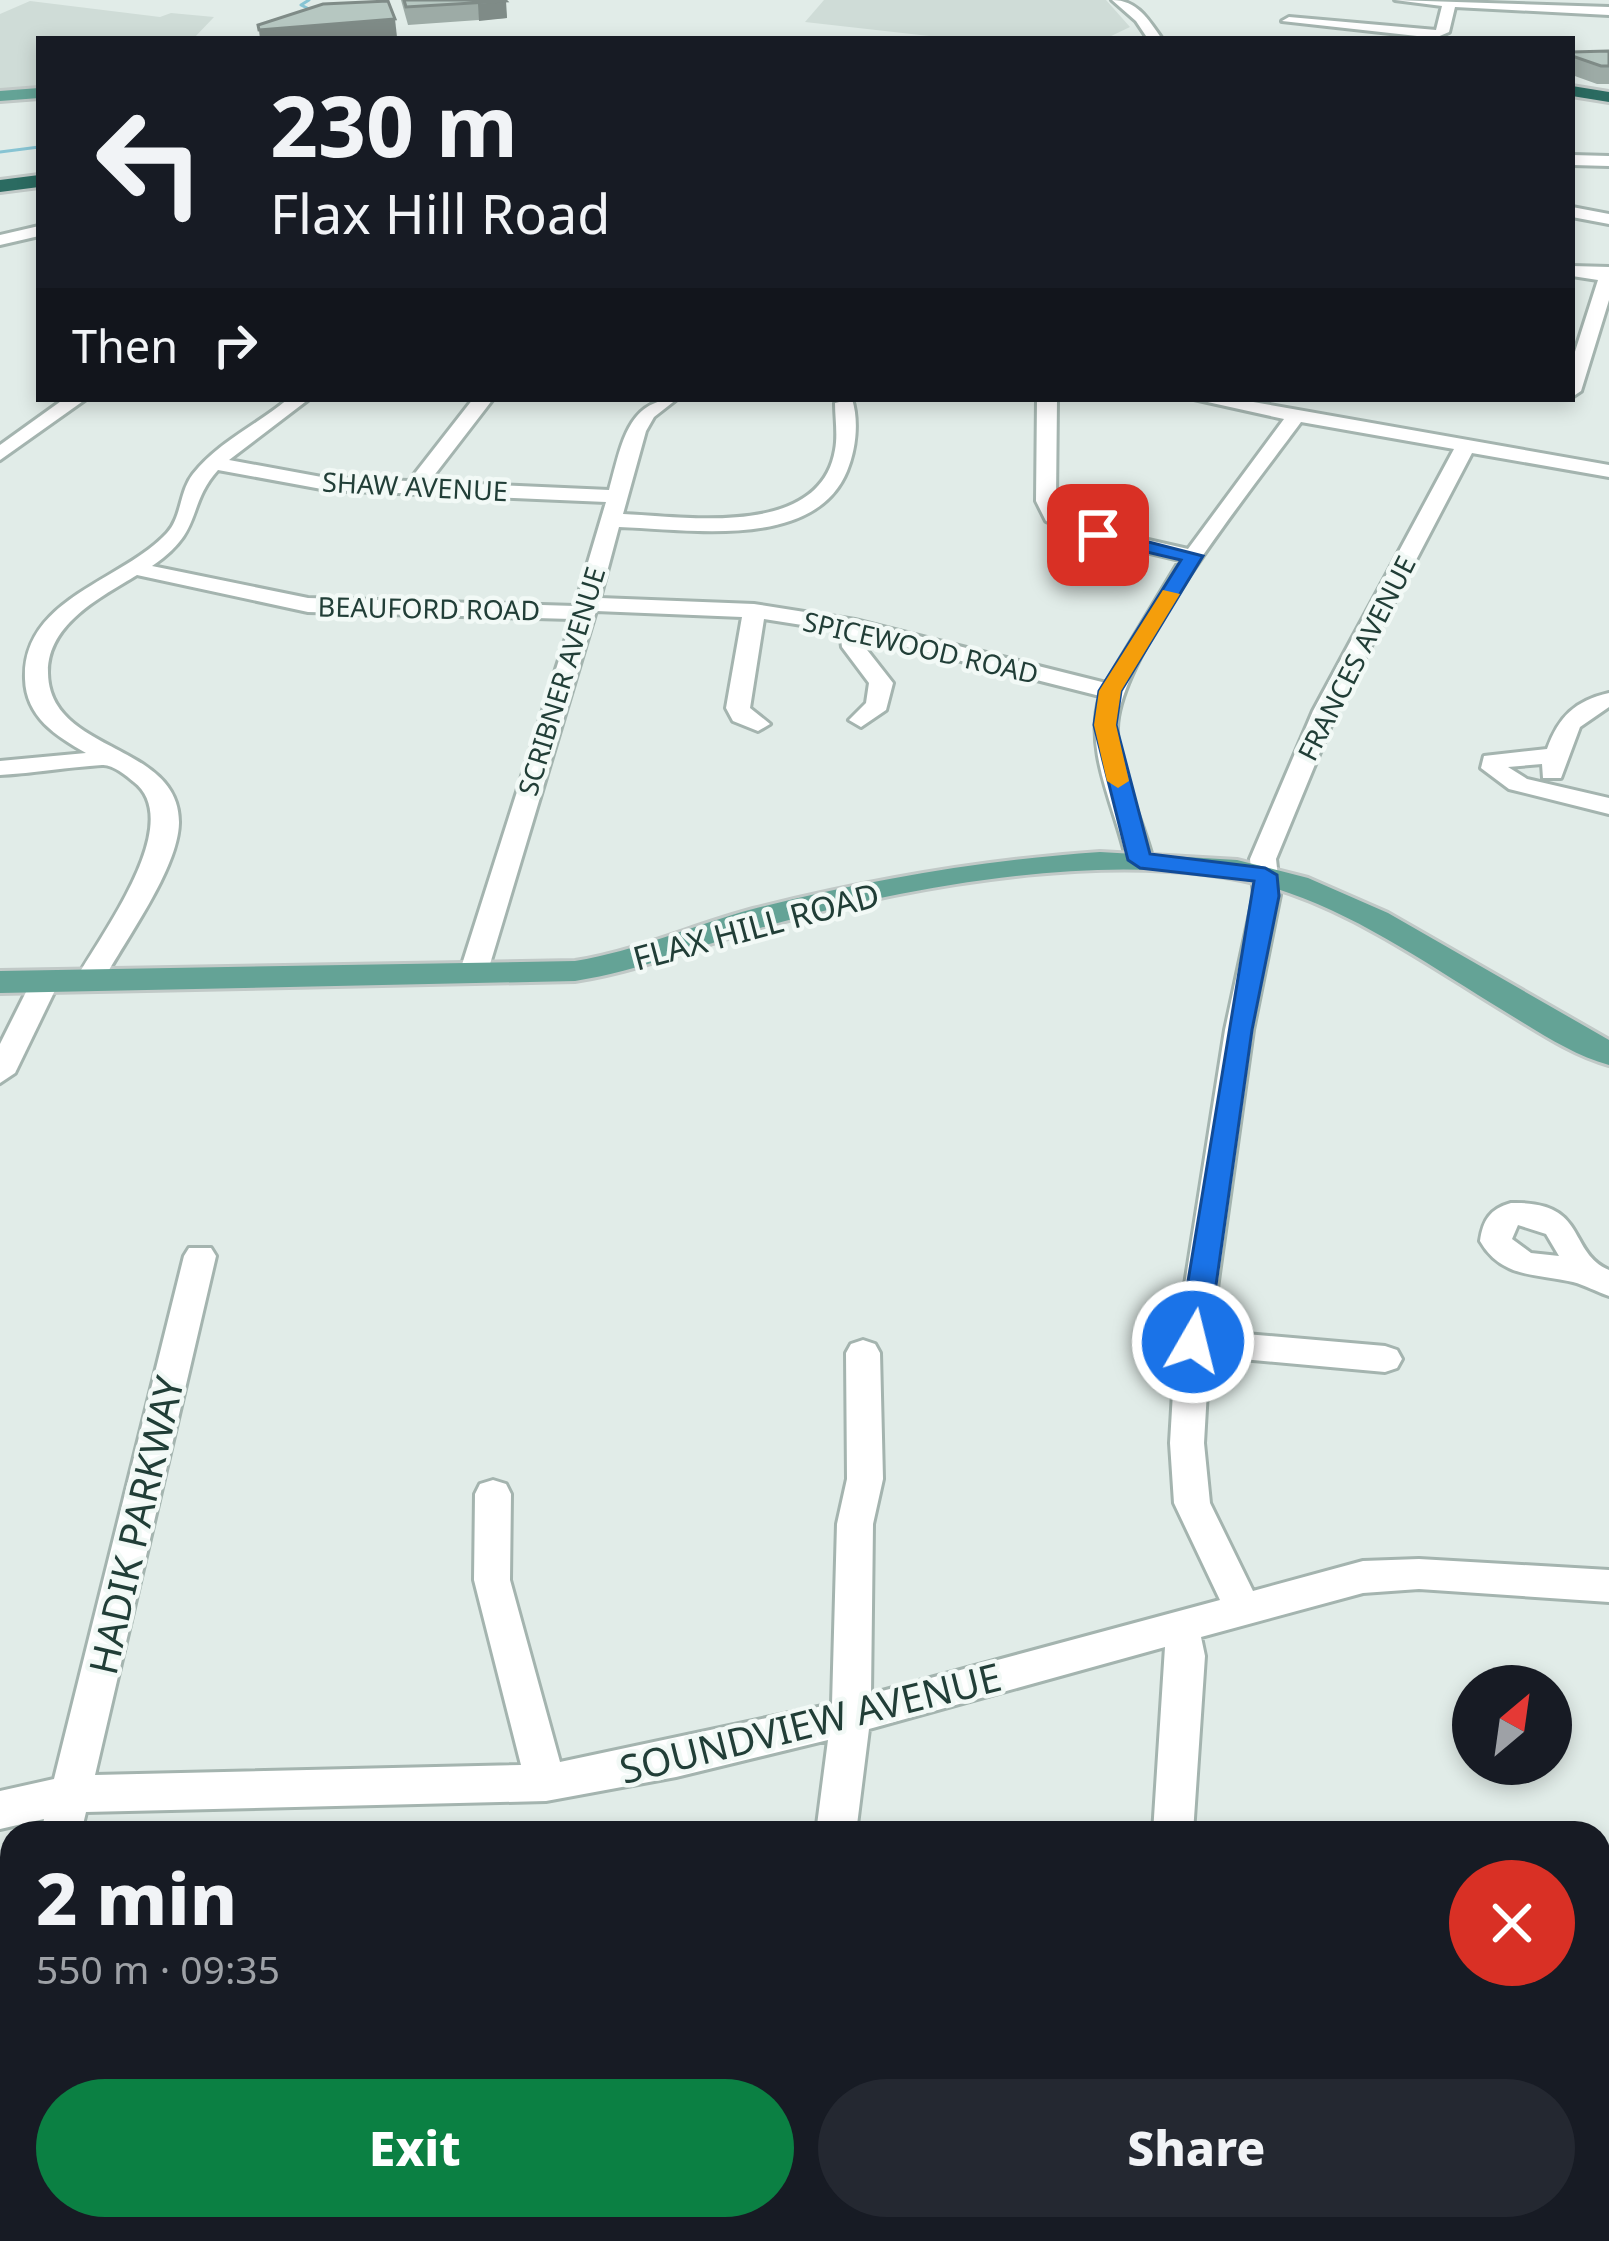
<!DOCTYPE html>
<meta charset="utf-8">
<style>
body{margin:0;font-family:"Noto Sans",sans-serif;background:#242831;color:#f1f3f6;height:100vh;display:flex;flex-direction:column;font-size:45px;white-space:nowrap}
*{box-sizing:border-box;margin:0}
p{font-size:39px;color:#9ea1a6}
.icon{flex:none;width:66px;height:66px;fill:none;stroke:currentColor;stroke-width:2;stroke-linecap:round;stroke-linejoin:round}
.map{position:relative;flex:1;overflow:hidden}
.panel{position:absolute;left:0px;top:1821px;width:1611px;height:420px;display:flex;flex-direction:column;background:#171b24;border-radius:36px 36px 0 0;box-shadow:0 6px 18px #0003}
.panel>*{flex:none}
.banner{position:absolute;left:36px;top:36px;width:1539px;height:366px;border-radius:0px;box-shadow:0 6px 18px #0003;background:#171b24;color:#f1f3f6;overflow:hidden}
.needle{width:78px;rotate:29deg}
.buttons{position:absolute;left:1452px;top:1665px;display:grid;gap:24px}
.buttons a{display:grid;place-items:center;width:120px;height:120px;border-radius:50%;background:#171b24;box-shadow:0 6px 18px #0003;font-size:60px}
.pin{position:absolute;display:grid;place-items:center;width:102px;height:102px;color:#fff;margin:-51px;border-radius:24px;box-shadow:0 6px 18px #0006}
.me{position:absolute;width:132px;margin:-66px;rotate:8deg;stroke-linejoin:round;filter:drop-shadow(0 0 9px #0008)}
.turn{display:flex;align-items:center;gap:42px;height:252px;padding:0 36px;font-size:54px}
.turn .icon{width:156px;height:156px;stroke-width:2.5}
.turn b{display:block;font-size:84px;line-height:102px}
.then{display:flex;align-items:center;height:114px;padding:0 36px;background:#0003;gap:24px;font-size:45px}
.round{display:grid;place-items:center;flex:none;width:126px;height:126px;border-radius:63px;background:#242831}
.summary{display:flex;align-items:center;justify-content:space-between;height:204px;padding:0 36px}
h1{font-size:72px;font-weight:800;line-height:90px}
.cta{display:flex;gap:24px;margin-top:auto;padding:24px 36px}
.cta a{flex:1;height:138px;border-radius:72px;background:#0b8043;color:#fff;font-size:48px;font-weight:800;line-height:138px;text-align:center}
.cta a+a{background:#242831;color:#f1f3f6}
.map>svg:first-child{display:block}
.built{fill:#cfdcd7}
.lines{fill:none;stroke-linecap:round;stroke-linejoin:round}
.stream{stroke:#87c4d3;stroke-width:3}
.minor-casing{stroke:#a4b4af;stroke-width:6}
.major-casing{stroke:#c1c9c7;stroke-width:6}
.highway-casing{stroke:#c1c9c7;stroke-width:6}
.minor{fill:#fff;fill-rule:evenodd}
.major{fill:#64a396;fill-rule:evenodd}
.highway{fill:#2b6b61;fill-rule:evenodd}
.wall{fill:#9daba6}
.shaded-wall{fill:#7f8b87}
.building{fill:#b6c7c1;stroke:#7f8b87;stroke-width:3}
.route{fill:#1a73e8;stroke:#114b97;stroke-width:3}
.slow{fill:#f59e0b}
.labels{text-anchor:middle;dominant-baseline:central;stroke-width:9;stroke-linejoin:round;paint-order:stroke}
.far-street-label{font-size:27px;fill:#213e37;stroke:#f2f9f6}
.street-label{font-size:33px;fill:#213e37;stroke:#f2f9f6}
.near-street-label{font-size:39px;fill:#213e37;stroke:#f2f9f6}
</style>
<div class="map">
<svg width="1609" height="2241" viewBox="0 0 1609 2241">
<rect width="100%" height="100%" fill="#e1ece8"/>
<g class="built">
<path d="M824,0H1106L1130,27L1107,38H947L805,22Z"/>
<path d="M30,1L160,17L171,13L214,17L193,39H39V91L0,93V14Z"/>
</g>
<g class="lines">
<g class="stream">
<path d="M309,0L301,5L311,10"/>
<path d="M0,152L39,147"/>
</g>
<defs>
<g id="minor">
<path d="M1112,0C1137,0 1148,19 1162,39H1148L1136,21Z"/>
<path d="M1395,0L1609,7V15L1455,7L1449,32L1435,38L1282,21L1289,17L1436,30L1442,6Z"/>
<path d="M1572,155L1609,156V166L1572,165Z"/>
<path d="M1572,207L1609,214V224L1572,217Z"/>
<path d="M39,226V236L0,245V235Z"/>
<path d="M1572,266L1609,267V300L1581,391L1572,397V361L1598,280L1572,276Z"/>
<path d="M64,399H86L0,460V445Z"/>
<path d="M288,399H309L229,460L327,478L409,481L473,399H493L429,482L609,490C621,449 626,399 677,399L654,417L646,431L623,514C687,517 820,538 835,450C838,435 835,418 835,403L852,399C859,421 856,449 847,471C814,551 688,529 619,527L600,598L754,604L855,620L1106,683L1180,560L1091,539L1046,521L1036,501L1037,399H1057L1056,501L1062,513L1104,530L1188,549L1284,419L1194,399H1236L1609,465V477L1472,453L1337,711L1276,859L1280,895L1253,1030L1211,1331L1385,1346L1397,1350L1402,1359L1397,1368L1385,1372L1209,1356L1204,1443L1210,1503L1253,1591L1363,1561L1419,1559L1609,1570V1602L1419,1589L1363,1593L1201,1637L1205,1656L1193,1833H1153L1165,1647L869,1729L856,1833H816L828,1740L676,1777L546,1801L86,1812L81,1833H41L44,1819L0,1829V1791L54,1779L184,1256L189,1248H211L216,1256L95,1775L521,1765L474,1580L475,1494L480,1484L493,1480L506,1484L511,1494L510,1580L560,1762L832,1704L837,1524L847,1479L846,1353L851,1344L863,1340L875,1344L880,1353L883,1479L873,1524L871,1694L1220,1600L1174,1503L1170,1443L1176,1342L1225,1030L1254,895L1250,859L1313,711L1454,449L1301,422C1255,485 1118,655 1117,728C1116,772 1143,818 1153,861L1140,869L1127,861C1115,806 1084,752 1100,696L862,636L864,646L893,683L886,710L861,727L849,720L866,703L869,683L842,647L840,631L764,619L750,708L770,724L758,731L733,721L726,708L742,617L596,611L487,974L473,983L459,974L572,619L308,612L137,575C101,597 47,624 48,673C49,754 180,742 179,823C178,869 125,940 103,981L89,990L79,987L75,981C99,937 187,823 134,782C126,775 112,764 102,765C69,767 34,773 0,775V761L86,753C56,736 26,717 25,679C22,598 123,581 167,533C182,517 179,492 193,474C218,442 257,425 288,399ZM218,470L327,490L606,502L575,606L308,598L152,566C205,530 185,507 218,470Z"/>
<path d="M1609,693V707L1580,727L1561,778H1543L1542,764L1508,767L1527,779L1609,798V814L1509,789L1481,768L1484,756L1547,749C1559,716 1575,701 1609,693Z"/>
<path d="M45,973L59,982L15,1073L0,1083V1044L31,982Z"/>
<path d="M1511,1203C1589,1201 1566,1251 1609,1270V1296C1597,1292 1585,1285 1573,1282C1536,1273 1502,1279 1480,1241C1483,1220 1490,1209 1511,1203ZM1518,1225L1546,1234L1559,1256L1531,1253L1512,1239Z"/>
<path d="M1609,1880V1966L1599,1970V1884Z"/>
<path d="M12,2019V2109L0,2114V2024Z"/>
<path d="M1599,2211L1609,2228V2241H1565L1563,2229H1599Z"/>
<path d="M928,2229H986L991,2241H933Z"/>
<path d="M1089,2229H1140L1135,2241H1084Z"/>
</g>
<g id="major">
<path d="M39,88V98L0,101V91Z"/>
<path d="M1100,852L1237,860L1308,878L1388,913L1609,1040V1065C1572,1055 1537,1031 1504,1011C1435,969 1366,920 1289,893C1142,842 914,884 767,926C703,944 642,971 575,981L0,993V971L575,961C637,951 693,925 753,909C868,880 982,860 1100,852Z"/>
</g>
<g id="highway">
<path d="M1572,86L1609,92V102L1572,96Z"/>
<path d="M39,175V187L0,192V180Z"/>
</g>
</defs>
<use href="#minor" class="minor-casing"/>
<use href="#major" class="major-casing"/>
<use href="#highway" class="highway-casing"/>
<use href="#minor" class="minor"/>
<use href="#major" class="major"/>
<use href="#highway" class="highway"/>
</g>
<g class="wall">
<path d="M401,0H505L507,18L408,25Z"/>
<path d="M1609,51V84H1597L1572,75V52Z"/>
</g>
<g class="shaded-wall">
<path d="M506,1L507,18L479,21L478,4Z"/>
<path d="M395,19L397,37L370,39H260L259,30Z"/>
</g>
<g class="building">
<path d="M404,0H505L506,1L406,7Z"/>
<path d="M388,1L395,19L259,30L258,25L323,4Z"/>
<path d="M1609,51V66H1601L1572,56V52Z"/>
</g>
<path class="route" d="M1098,529L1203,556L1121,691L1116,725L1150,854L1265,868L1277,875L1279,896L1252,1030L1208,1342L1204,1350H1182L1178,1342L1254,881L1140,868L1128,860L1094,725L1099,691L1181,560L1091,539L1088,535Z"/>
<path class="slow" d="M1163,590L1180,594L1121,691L1116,725L1129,781L1118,788L1107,781L1094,725L1099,691Z"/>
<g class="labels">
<g class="far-street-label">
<text transform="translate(415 486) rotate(3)">SHAW AVENUE</text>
<text transform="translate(429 608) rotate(1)">BEAUFORD ROAD</text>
<text transform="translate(921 647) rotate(13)">SPICEWOOD ROAD</text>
<text transform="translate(1356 658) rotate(-63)">FRANCES AVENUE</text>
<text transform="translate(561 681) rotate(-73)">SCRIBNER AVENUE</text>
</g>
<g class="street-label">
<text transform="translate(756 926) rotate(-15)">FLAX HILL ROAD</text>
</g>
<g class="near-street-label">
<text transform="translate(135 1525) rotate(-77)">HADIK PARKWAY</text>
<text transform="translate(810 1722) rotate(-14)">SOUNDVIEW AVENUE</text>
</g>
</g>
</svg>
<div class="buttons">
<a><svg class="needle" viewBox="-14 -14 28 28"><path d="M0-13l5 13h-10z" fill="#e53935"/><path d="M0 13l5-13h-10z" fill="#9ea1a6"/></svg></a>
</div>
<div class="pin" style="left:1098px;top:535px;background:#d93025"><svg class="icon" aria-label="arrive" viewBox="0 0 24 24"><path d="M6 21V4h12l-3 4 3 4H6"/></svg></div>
<svg class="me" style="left:1193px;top:1342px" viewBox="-20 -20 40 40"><circle r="17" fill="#1a73e8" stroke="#fff" stroke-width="3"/><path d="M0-11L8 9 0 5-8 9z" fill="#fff"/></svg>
<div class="banner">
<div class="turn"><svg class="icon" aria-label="left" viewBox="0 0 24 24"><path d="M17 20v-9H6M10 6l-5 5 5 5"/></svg><div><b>230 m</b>Flax Hill Road</div></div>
<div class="then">Then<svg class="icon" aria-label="right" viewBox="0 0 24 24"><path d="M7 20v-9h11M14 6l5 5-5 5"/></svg></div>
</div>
<section class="panel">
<div class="summary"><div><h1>2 min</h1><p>550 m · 09:35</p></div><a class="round" style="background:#d93025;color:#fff"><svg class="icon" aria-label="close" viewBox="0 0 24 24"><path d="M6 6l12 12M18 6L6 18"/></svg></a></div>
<div class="cta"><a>Exit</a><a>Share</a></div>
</section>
</div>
